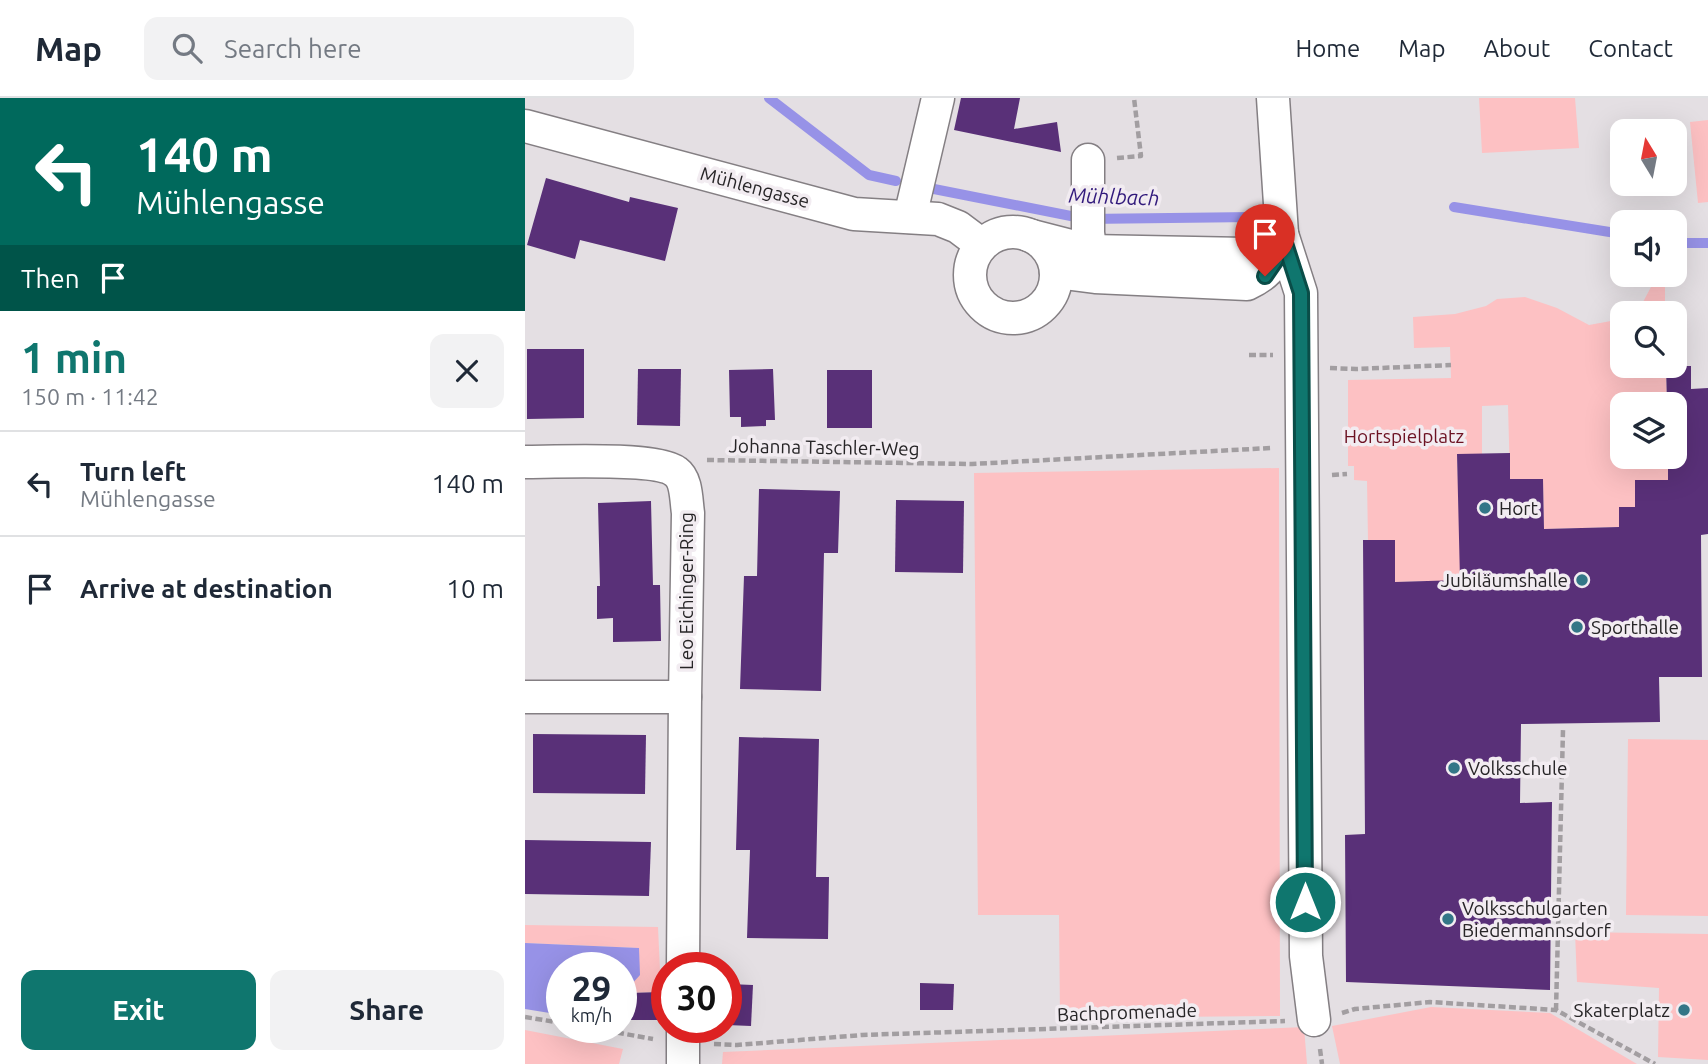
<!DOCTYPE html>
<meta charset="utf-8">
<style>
body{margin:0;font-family:Ubuntu,sans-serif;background:#f2f2f3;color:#1f2937;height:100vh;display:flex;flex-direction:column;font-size:26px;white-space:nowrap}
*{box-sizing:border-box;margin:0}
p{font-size:23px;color:#747a83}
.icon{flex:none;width:38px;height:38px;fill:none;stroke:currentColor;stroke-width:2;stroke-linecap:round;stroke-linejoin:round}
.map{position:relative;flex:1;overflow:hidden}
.panel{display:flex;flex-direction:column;background:#fff;width:525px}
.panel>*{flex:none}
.hud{background:#00695c;color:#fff;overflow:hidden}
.needle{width:46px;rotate:350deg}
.fabs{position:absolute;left:1085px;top:21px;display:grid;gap:14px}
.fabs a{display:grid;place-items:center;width:77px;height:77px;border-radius:14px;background:#fff;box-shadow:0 7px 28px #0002;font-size:35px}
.speed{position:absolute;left:21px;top:854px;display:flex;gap:14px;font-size:35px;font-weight:700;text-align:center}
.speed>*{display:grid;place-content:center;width:91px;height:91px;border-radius:50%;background:#fff;box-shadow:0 7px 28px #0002;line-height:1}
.speed small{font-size:18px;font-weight:400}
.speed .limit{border:10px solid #d22;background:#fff;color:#111}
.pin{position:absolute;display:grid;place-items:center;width:60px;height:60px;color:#fff;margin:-72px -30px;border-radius:50% 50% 50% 0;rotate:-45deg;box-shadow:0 0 7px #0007}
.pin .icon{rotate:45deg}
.me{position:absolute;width:77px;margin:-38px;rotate:0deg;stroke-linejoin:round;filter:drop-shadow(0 0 5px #0008)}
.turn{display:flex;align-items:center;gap:24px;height:147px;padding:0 21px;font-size:32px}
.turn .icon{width:91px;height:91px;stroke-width:2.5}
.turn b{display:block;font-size:49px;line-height:60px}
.then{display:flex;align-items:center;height:66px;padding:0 21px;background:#0003;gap:14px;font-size:26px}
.round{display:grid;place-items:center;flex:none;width:74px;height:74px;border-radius:14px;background:#f2f2f3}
.summary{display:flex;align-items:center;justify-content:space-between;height:119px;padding:0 21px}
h1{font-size:42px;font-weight:700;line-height:52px;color:#0f766e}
.primary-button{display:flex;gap:14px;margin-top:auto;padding:14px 21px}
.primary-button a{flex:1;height:80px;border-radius:14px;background:#0f766e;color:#fff;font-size:28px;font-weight:700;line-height:80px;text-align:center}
.primary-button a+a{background:#f2f2f3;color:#1f2937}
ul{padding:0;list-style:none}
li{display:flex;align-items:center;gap:21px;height:105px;padding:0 21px;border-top:2px solid #e0e1e3}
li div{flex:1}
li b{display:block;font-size:26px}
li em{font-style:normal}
header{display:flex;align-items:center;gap:42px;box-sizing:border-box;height:98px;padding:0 35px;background:#fff;border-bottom:2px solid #e0e1e3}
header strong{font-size:33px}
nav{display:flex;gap:38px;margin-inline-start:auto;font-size:24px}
.search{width:490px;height:63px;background:#f2f2f3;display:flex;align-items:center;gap:18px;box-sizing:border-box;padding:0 24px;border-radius:14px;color:#747a83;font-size:26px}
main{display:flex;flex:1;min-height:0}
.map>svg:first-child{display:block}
.green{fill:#fdc1c3}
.water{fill:#9792e7}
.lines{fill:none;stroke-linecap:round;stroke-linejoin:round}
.stream{stroke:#9792e7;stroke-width:10}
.building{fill:#593078}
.minor-casing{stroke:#847f83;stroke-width:35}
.path{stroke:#a29ea1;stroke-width:4.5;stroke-dasharray:7 3.5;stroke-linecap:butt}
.minor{stroke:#fff;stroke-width:32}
.route-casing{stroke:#0a4d48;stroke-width:18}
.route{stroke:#0f766e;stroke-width:12}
.poi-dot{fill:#337687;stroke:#f2ecf1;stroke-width:2.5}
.labels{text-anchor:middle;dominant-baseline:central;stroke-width:7;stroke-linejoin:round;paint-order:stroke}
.street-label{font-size:19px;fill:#272527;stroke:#f2ecf1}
.park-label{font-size:19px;fill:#6c1223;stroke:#f2ecf1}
.poi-label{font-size:19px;fill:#272527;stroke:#f2ecf1;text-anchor:start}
.water-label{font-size:21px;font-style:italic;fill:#321a7c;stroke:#f2ecf1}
</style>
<header>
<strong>Map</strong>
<div class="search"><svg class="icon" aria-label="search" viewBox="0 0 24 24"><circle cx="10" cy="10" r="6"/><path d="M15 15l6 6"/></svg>Search here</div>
<nav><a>Home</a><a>Map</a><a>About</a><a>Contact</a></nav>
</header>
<main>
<section class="panel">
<div class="hud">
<div class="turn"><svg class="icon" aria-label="left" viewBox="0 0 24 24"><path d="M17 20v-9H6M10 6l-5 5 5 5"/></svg><div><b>140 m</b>Mühlengasse</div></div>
<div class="then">Then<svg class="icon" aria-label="arrive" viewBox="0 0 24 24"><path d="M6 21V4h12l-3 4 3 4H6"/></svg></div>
</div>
<div class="summary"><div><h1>1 min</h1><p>150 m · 11:42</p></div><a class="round"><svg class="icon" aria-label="close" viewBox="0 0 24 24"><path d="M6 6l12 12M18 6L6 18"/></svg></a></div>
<ul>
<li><svg class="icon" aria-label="left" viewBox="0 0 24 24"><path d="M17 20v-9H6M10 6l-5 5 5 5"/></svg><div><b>Turn left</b><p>Mühlengasse</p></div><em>140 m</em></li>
<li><svg class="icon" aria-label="arrive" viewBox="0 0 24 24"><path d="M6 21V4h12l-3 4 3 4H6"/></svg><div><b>Arrive at destination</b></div><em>10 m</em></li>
</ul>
<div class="primary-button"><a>Exit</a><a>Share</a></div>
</section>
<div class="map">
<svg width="1183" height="966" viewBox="0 0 1183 966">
<rect width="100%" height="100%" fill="#e4dfe3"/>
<g class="green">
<path d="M954,0H1050L1054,50L957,55Z"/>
<path d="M1183,22V104L1173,105L1165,24Z"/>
<path d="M1140,185V215H1104L1118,204L1126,189Z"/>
<path d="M1000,199L1032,210L1064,227L1097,221V268H1141L1142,306H1097V359H1143V382L1110,383V409H1094V429L1019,431L1018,381H985L983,307L957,308V356L932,357L941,612L909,483L870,484V442H843L842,383L829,382V368H823V282L926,280L925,249L889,250L888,219L930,216L961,208L972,201Z"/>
<path d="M754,370L755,918L535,920L534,817H453L449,375Z"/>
<path d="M1103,641L1183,642V818L1101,817Z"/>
<path d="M0,827L133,829L136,894L104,895L105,922L100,929H96V898L114,877L113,850L0,845Z"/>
<path d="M1050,834L1183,836V962L1133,959L1134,890L1052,884Z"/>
<path d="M906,909L1025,915L1112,966H815L807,928Z"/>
<path d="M779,929L782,966H197L198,954Z"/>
<path d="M0,932L98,951L94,966H0Z"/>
</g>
<path class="water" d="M0,845L114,850L115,877L96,898V870H37V917L0,911Z"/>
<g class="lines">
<g class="stream">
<path d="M244,0L344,77L371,83"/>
<path d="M409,91L561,121L729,119"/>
<path d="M929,109L1097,136"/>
<path d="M1150,145H1183"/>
</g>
</g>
<g class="building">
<path d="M436,0H495L489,31L532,24L536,54L429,32Z"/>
<path d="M21,80L104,104L105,99L153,110L140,163L55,142L50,161L2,147Z"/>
<path d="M2,251H59V320L2,321Z"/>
<path d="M1141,268H1166V291L1183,290V436L1176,437L1177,579H1134L1135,624L996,626L995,705L1027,704L1025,892L821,884L820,737L840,736L838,442H870V484L935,482L932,356L985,355V381H1018L1019,431L1094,429V409H1110V382H1143V359H1150V306H1142Z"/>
<path d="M113,271H156L155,328L112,327Z"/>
<path d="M248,271L250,322H241V328L216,329V319H205L204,272Z"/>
<rect x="302" y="272" width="45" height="58"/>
<path d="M234,391L315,393L313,455H299L296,593L215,591L219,478H232Z"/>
<path d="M371,402L439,403L438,475L370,474Z"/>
<path d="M126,403L128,487H135L136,543L88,544V520L72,521V488H75L73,405Z"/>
<path d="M8,636L121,637L120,696L8,695Z"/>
<path d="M214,639L294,641L291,779H304L303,841L222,840L225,752H211Z"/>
<path d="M0,742L126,744L124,798L0,796Z"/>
<path d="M395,885L429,886L428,912H395Z"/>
<path d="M204,886L228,887L226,928L202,927Z"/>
<path d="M136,894L137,922H105L104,895Z"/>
</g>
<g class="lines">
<defs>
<g id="minor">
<path d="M748,0L757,136L776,195L781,858L789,922"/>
<path d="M0,28L329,116L413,121L433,129L457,147"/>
<path d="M563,62V135L568,171"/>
<path d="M385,119L413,0"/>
<circle cx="488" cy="177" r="43"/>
<path d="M503,137L565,153L721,156L757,136"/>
<path d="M531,174L570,179L722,186C748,174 751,163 757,136"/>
<path d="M0,364C28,364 133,359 151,374C162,382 161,402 163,415L160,599H0"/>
<path d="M158,870L160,599"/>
<path d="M158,929V966"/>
</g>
</defs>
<use href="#minor" class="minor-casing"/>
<g class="path">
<path d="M592,60L616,58L609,0"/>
<path d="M724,257H748"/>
<path d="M805,270L831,271L926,267"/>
<path d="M182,362L447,366L746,350"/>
<path d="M807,377L822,376"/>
<path d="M1031,912L1038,632"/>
<path d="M817,915L830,911L905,904L1031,912L1130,966"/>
<path d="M0,919L37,925"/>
<path d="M61,929L128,941"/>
<path d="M189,946L212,947L337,937L760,923"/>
<path d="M795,951L797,966"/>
</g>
<use href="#minor" class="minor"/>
</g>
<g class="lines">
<defs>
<path id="route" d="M740,178L751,162L757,136L776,195L780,804"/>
</defs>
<use href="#route" class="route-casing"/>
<use href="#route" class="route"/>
</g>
<g class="poi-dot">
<circle cx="960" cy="410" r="7"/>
<circle cx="1057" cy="482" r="7"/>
<circle cx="1052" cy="529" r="7"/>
<circle cx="929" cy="670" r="7"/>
<circle cx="923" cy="821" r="7"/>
<circle cx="1159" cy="912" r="7"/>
</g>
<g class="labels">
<g class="street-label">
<text transform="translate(230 89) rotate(15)">Mühlengasse</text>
<text transform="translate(299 349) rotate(1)">Johanna Taschler-Weg</text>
<text transform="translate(161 493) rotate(-90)">Leo Eichinger-Ring</text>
<text transform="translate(602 914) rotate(-2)">Bachpromenade</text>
</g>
<g class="park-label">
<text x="879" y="338">Hortspielplatz</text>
</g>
<g class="poi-label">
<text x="974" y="410">Hort</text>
<text x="1043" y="482" text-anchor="end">Jubiläumshalle</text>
<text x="1066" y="529">Sporthalle</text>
<text x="943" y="670">Volksschule</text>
<text x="937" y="810">Volksschulgarten<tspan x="937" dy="22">Biedermannsdorf</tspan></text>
<text x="1145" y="912" text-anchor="end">Skaterplatz</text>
</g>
<g class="water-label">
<text transform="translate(589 98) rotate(2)">Mühlbach</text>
</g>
</g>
</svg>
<div class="fabs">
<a><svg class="needle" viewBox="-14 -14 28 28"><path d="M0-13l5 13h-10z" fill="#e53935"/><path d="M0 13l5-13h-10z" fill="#747a83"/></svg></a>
<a><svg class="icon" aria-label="sound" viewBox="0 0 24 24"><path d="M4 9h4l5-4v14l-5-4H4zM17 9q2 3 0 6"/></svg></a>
<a><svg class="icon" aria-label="search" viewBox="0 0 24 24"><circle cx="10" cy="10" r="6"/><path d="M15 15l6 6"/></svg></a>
<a><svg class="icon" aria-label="layers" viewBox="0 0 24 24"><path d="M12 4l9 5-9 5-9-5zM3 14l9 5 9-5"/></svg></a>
</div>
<div class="speed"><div>29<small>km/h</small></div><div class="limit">30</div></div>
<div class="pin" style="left:740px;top:178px;background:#d93025"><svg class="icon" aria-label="arrive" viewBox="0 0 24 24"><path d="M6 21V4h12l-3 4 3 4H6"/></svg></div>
<svg class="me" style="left:780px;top:804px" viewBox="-20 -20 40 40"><circle r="17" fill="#0f766e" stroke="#fff" stroke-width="3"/><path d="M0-11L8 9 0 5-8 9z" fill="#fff"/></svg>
</div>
</main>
